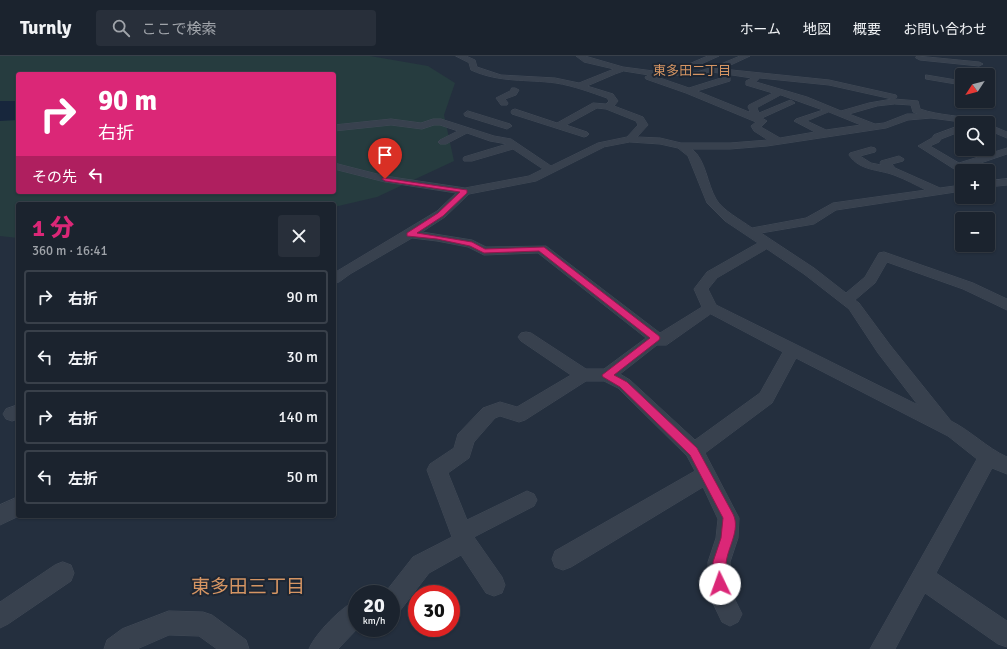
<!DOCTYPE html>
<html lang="ja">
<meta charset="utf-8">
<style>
body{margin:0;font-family:Signika,"Noto Sans JP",sans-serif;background:#282f3a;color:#f1f3f6;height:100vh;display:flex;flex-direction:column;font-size:15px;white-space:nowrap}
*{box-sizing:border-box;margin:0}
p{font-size:13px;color:#a0a4aa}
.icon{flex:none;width:22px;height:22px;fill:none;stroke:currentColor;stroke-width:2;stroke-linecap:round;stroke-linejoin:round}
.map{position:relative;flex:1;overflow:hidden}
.side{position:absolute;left:16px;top:146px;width:320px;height:316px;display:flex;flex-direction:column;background:#1b232e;border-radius:4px;box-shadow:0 1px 3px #0004,0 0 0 1px #39404a}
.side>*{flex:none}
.hud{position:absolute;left:16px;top:16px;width:320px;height:122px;border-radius:4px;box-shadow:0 1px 3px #0004,0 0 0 1px #39404a;background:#db2777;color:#fff;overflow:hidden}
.needle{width:26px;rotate:234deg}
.controls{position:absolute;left:955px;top:12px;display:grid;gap:8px}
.controls a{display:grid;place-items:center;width:40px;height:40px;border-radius:4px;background:#1b232e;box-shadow:0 1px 3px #0004,0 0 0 1px #39404a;font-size:20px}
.speed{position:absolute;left:348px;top:529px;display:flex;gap:8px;font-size:20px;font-weight:700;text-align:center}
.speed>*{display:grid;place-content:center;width:52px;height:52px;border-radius:50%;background:#1b232e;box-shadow:0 1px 3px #0004,0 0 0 1px #39404a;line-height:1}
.speed small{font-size:10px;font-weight:400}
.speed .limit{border:6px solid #d22;background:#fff;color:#111}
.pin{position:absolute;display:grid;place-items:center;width:34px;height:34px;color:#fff;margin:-41px -17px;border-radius:50% 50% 50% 0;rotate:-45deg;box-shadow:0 0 4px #0007}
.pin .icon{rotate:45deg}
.me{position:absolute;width:44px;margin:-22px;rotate:357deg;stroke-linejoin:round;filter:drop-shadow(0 0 3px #0008)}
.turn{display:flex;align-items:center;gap:14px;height:84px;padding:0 16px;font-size:18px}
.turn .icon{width:52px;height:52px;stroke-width:2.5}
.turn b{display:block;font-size:28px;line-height:34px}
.then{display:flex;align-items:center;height:38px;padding:0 16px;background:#0003;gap:8px;font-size:15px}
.round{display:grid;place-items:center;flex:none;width:42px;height:42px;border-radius:4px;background:#282f3a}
.summary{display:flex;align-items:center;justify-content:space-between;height:68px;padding:0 16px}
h1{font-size:24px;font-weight:800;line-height:30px;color:#db2777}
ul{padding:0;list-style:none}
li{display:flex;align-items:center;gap:12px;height:54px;margin:0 8px 6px;padding:0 8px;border:2px solid #39404a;border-radius:4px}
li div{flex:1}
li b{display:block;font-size:15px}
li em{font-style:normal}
header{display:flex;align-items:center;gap:24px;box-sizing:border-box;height:56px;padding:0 20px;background:#1b232e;border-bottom:1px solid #39404a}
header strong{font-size:19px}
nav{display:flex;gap:22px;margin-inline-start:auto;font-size:14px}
.search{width:280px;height:36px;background:#282f3a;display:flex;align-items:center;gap:10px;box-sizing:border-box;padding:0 14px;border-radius:4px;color:#a0a4aa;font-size:15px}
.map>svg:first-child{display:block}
.green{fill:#263c3f;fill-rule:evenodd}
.water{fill:#17263c}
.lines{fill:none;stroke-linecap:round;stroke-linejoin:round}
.street-casing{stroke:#414a57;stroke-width:1}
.street{fill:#38414e;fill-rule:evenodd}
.route{fill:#db2777;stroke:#8e194d}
.labels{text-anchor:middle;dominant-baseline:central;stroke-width:4;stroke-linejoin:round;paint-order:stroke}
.far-neighbourhood-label{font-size:13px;fill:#d59563;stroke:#1d2633}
.near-neighbourhood-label{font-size:19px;fill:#d59563;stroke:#1d2633}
</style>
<header>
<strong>Turnly</strong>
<div class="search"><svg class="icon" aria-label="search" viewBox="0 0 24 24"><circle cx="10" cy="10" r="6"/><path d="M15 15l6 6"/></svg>ここで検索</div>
<nav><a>ホーム</a><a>地図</a><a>概要</a><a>お問い合わせ</a></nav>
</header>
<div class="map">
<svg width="1007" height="593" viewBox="0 0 1007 593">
<rect width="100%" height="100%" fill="#242f3e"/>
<path class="green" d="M0,0H370L428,10L455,27L444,59L454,105L377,141L334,151V148H18V182L0,180ZM18,18H334V136H18Z"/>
<path class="water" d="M0,45H18V64L0,65Z"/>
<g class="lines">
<defs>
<g id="street">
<path d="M456,0H466L475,4L477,11L501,19L555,22L579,27L614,13L584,6L576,0H585L623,11L661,16H697L716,10L740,0H750L722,13L829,24L896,39L897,41L894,43L918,45L920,53C940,60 961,59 981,65L983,67H969L931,62L908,64L886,72L767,90L730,93H692C706,104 707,128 716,143C722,154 741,164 752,172L806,162L833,147L926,134C916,129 905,123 894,119C878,113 860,115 849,99L850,97L871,91L875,92L876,94L875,96L860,100L871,107L881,109L880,107L881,105L899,100L904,103L903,105L892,108L895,112L940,132L962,129V135L836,154L814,168L761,177L814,212L846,237L865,221L879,197L884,196L973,227L1007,243V254L963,233L887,206L875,227L855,244L859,247L890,289L951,365C971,375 987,392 1007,401V418L992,412L936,517L1007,565V591L998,588L925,537L895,593H870L977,403L948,380L796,302L772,347L705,397L739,462L738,482L730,506L732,538L742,558L738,566L730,570L722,566L709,539L708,506L716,482L718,463L703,431L571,511L563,514L555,511L552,503L555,495L695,415L687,400L618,332L604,325H586L525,364L519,366L500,360L495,362L474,386L469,402L448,417L467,464L527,435L534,438L537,444L534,450L474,481L502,521L505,529L502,537L494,540L486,537L461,499L429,517L399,556L391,560V538H384L413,501L452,481L427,414L430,408L454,392L458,378L483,352L500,346L517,351L571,319L521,285L518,281L521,277L526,276L531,277L586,313H604L646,282L538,197L484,199L468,191L437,185L412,182L350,218L339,226L334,227V217L437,155L456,137L385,126L334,113V107L385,120L465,132L529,120L543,113L513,93L472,105H464L463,103L464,101L507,88L490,85L467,77L446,88H440L438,86L440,84L458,75L440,69H434L422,73L391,69L334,75V69L391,63L421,67L433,63H441L494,80L511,83L551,110L598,87L627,81L638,69L636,65L606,53L597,52L566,69L587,76L589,78L587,80L584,81L512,58L511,56L512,54L515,53L557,67L593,47L606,48L609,45L607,42C590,36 574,30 556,27C526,23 500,27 471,14L469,7ZM624,15L649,19L645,21L646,23L686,37L756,66L751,70L754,75L768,84L730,87H681L660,82L637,81L648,69L643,61L614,50L618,45L613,38L587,30L615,18ZM712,16L752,22L746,25V29L773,37L749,49L748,51L750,55L749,56L697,35L730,25V21H724L689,32L657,21L665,19L697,20ZM760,22L829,29L892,43L869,47L841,55L807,41L756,26ZM781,39L823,54L796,63L794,65L815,76L780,82L761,71L767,65L762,62L795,47L791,44L788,45L759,57L757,52ZM895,48L911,49L913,56L918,58H907L884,67L875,68L849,58L877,50ZM829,56L861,69L826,74L807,65ZM630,86L660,88L678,92L688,100L707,147L725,165L758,187L707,216L694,233L702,251L660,277L546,190L486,191L472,184L422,176L445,161L469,138L536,125L604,91ZM767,193L804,218L849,253L878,297L918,349L716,249L708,233L717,222ZM711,258L783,296L760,337L695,384L630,324L620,318L657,289H666Z"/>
<path d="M708,0H719L692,12H689L685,10Z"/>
<path d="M917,0L979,6L983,8L979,10L920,4L916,2Z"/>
<path d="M926,19L962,25V29L926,23Z"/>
<path d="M512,32H515L519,34L516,39L505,43L508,47L507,49H501L496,42L510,35Z"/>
<path d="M468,55L510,68L512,70L507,73L465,60L464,58Z"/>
<path d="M988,68L1007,76V82L988,74Z"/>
<path d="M956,71L961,74L959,76L941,83L939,86L930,90L959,107L1007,92V98L966,112L969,115H962V118L918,90L932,82L934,79Z"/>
<path d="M1007,123V129L988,131V125Z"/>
<path d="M18,349V363L12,365L6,363L3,358L6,353Z"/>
<path d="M18,441L19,460L0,469V449Z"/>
<path d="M63,506L71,509L74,517L71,525L8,568L0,572V546L55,509Z"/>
<path d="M357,544L358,572L338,593H309C315,578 342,550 357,544Z"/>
<path d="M169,555L203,556L212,559L246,584L249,593H217L199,580L169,579L137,593H104L107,584L122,573Z"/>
</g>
</defs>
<use href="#street" class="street-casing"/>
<use href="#street" class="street"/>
</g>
<path class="route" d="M383,122L467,134V137L443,160L417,177L472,186L485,193L544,191L659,280L660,282L659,284L614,319L627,326L697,392L733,458C741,474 727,492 726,508C725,516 729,525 725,533L720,535L716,533L714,528L713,506L721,482L723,462L690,399L620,331L603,321L602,319L650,282L539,195L484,197L470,190L437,183L407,180V177L438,157L460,136L385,125L382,123Z"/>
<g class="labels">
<g class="far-neighbourhood-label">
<text x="692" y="15">東多田二丁目</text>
</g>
<g class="near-neighbourhood-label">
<text x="248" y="531">東多田三丁目</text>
</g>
</g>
</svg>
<div class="controls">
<a><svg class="needle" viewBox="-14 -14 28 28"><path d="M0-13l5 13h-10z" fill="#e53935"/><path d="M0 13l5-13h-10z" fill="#a0a4aa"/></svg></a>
<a><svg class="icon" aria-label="search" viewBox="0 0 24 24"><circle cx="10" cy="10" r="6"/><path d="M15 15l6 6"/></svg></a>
<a>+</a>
<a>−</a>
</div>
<div class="speed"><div>20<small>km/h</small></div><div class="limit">30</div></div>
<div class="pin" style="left:385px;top:123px;background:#d93025"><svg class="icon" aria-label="arrive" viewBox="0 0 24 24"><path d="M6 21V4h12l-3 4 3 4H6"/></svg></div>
<svg class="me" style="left:720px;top:528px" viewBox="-20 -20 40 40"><circle r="19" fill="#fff"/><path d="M0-13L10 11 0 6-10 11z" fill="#db2777"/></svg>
<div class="hud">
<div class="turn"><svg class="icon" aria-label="right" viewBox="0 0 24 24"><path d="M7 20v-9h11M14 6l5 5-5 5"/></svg><div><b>90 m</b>右折</div></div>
<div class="then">その先<svg class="icon" aria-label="left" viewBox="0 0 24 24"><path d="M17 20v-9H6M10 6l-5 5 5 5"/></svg></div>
</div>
<section class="side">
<div class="summary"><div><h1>1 分</h1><p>360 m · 16:41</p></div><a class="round"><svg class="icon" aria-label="close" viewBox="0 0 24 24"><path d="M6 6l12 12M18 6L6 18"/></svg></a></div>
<ul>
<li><svg class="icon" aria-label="right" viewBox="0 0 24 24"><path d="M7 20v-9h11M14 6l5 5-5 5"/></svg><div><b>右折</b></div><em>90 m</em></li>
<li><svg class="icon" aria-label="left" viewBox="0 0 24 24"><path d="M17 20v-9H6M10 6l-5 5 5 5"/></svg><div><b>左折</b></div><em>30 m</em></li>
<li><svg class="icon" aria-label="right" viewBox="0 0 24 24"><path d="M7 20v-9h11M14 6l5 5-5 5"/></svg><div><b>右折</b></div><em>140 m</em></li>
<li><svg class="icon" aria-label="left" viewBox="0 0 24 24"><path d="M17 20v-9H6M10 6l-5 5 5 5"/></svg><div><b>左折</b></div><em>50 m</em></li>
</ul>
</section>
</div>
